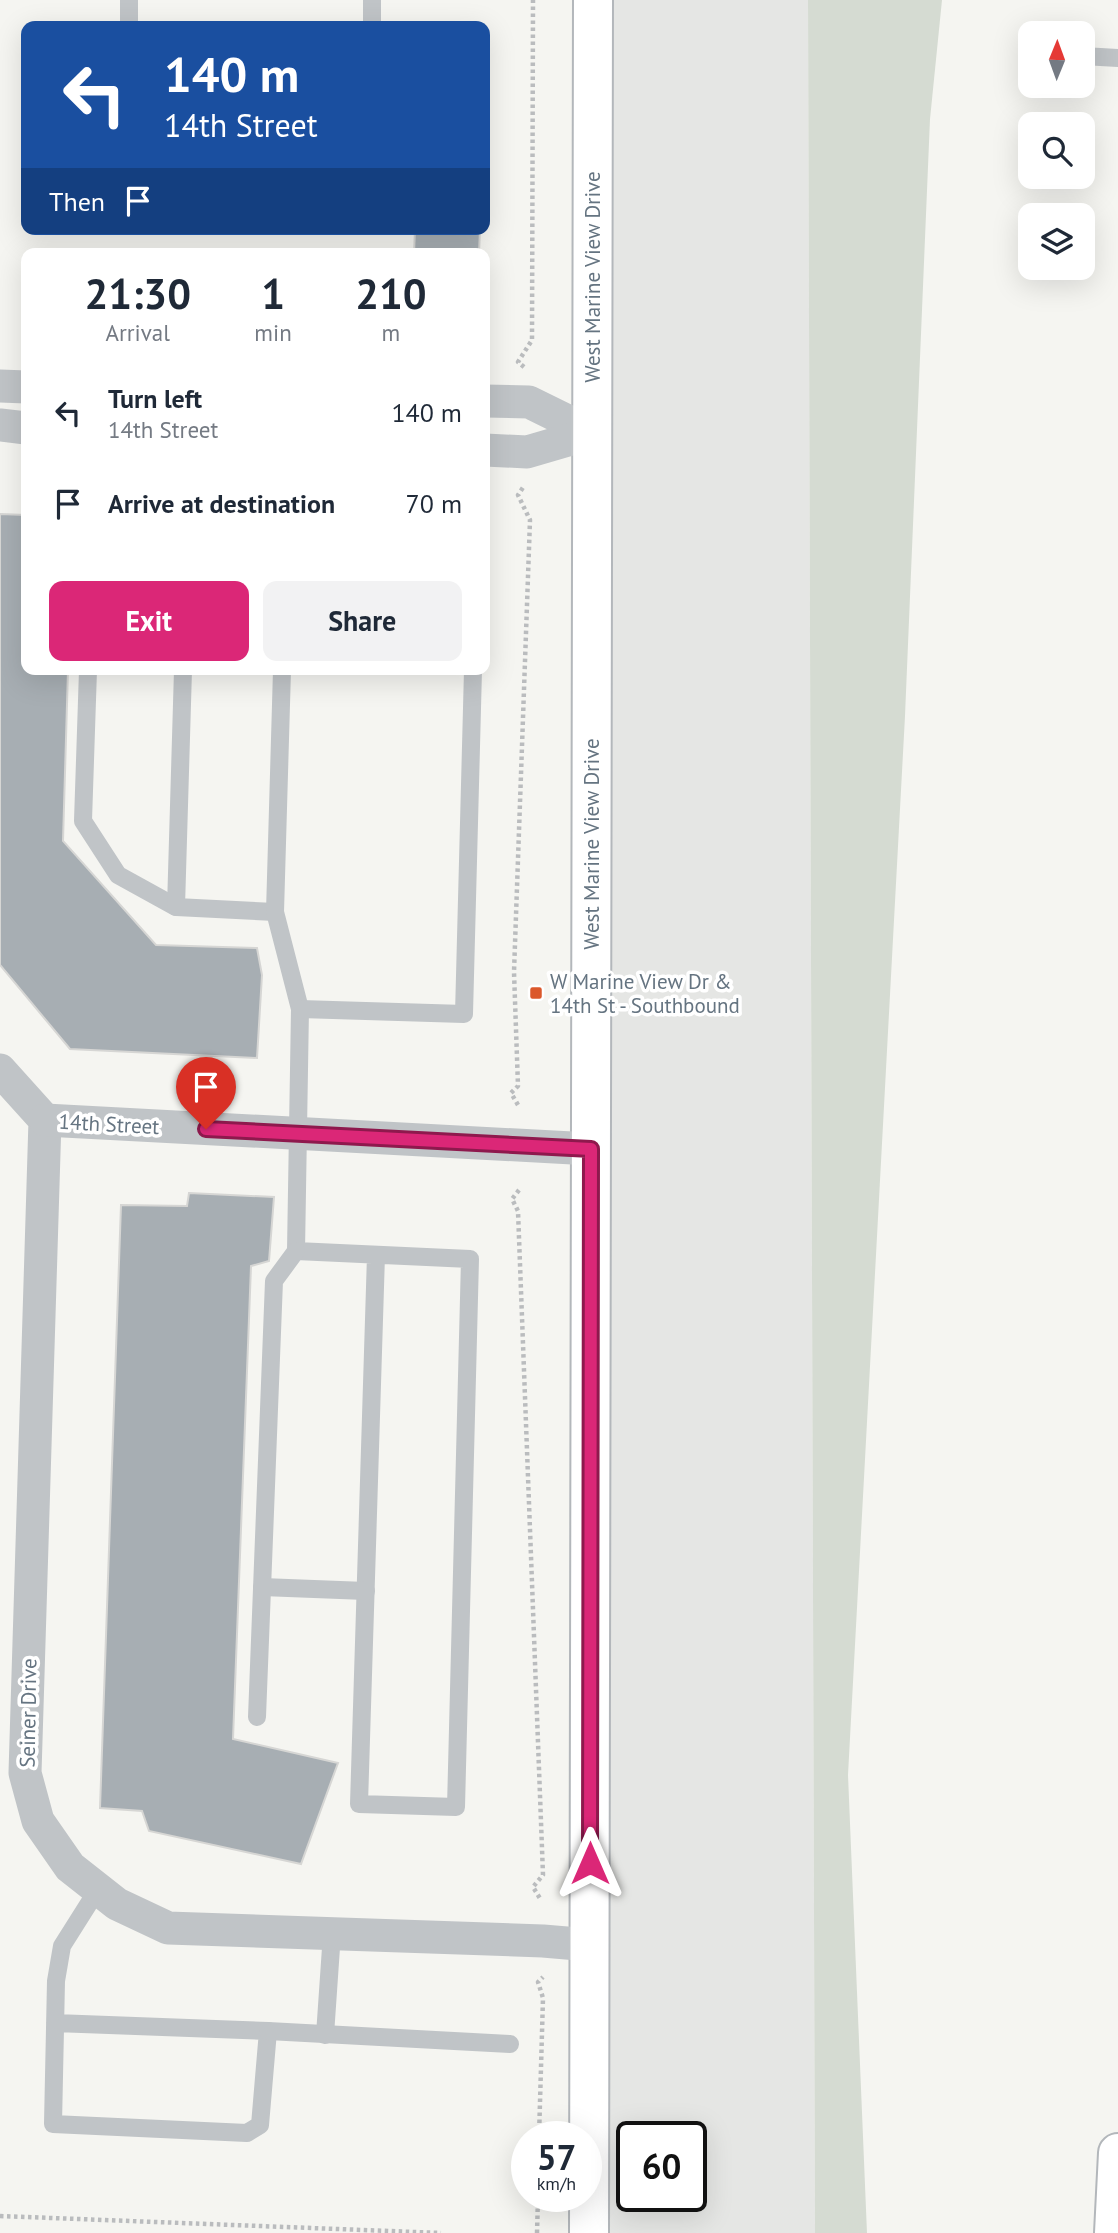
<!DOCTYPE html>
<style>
body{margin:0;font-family:"PT Sans",sans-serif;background:#f2f2f3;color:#1f2937;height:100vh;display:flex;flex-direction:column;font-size:26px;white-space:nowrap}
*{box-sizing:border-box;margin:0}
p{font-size:23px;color:#747a83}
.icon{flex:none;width:38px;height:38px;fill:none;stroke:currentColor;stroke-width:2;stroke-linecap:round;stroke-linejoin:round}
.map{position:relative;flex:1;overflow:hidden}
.details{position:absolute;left:21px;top:248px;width:469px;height:427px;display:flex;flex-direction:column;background:#fff;border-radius:14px;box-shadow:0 7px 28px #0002}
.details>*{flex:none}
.hud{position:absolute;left:21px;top:21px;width:469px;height:214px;border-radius:14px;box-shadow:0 7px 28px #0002;background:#1a4fa0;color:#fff;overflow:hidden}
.needle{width:46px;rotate:1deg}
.fabs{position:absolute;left:1018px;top:21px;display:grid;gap:14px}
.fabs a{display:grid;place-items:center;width:77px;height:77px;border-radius:14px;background:#fff;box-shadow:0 7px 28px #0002;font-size:35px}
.speed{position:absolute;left:511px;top:2121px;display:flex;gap:14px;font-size:35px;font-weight:700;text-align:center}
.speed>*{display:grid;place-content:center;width:91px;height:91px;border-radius:50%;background:#fff;box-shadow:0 7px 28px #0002;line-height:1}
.speed small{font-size:18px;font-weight:400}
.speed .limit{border:4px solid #111;border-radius:10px;background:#fff;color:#111}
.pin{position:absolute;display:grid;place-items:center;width:60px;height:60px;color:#fff;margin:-72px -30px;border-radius:50% 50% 50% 0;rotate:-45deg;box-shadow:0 0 7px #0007}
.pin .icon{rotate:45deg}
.me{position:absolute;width:77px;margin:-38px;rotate:0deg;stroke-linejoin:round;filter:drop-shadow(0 0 5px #0008)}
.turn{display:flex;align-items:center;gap:24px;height:147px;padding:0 28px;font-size:32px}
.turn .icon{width:91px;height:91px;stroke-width:2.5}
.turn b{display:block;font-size:49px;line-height:60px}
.then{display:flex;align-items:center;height:66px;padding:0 28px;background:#0003;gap:14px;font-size:26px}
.eta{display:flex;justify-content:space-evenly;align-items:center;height:119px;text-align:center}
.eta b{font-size:42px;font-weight:800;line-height:49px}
.cta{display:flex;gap:14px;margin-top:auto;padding:14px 28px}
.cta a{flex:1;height:80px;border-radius:14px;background:#db2777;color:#fff;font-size:28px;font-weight:800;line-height:80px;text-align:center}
.cta a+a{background:#f2f2f3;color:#1f2937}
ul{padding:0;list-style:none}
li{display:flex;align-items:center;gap:21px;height:91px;padding:0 28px}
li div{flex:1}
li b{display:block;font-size:26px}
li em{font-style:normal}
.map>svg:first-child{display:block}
.built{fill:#e5e6e4;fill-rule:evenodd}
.green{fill:#d5dbd2}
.building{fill:#a7aeb3;stroke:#d6d6d4;stroke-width:2}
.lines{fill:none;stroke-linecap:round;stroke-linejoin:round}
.secondary-casing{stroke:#b3b7bb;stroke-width:42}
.primary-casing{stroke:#b3b7bb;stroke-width:42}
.path{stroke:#babcbe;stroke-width:4.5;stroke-dasharray:3.5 3.5;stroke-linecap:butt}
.lane{stroke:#c0c4c7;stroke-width:18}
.street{stroke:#c0c4c7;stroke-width:33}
.secondary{stroke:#fff;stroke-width:38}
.primary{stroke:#fff;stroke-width:38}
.route-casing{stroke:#8e194d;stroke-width:18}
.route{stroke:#db2777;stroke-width:12}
.poi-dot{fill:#db582b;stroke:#fff;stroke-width:2.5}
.labels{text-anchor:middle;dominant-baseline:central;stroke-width:7;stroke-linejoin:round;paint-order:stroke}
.street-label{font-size:21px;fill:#657481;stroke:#fff}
.poi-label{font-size:21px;fill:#657481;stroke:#fff;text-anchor:start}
</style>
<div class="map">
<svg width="1118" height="2233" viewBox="0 0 1118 2233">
<rect width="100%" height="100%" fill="#f5f5f1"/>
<path class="built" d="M593,0H808L815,2233H589ZM632,2137H691V2196H632Z"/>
<path class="green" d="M808,0H942L930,119L905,716L848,1775L867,2233H815Z"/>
<g class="building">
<path d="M415,229H480L479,254H414Z"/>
<path d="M0,514L26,515V670H68L63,841L156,945L257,948L262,975L257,1058L70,1049L0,965Z"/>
<path d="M189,1193L274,1197L269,1261L251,1266L233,1739L338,1763L301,1864L149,1831L142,1811L100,1808L121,1205L187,1206Z"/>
</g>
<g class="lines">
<defs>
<path id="secondary" d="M1114,2233L1118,2153"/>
<path id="primary" d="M589,2233L593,0"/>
</defs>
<use href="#secondary" class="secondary-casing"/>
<use href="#primary" class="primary-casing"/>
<g class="path">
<path d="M524,367L518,362L532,340L533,0"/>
<path d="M518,1105L511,1093L518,1086L514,972L530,520L518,495L524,486"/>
<path d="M519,1190L512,1199L518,1211L543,1875L533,1887L541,1900"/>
<path d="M539,2137L543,1998L538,1982L543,1977"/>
<path d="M0,2216L441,2233"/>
<path d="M537,2233L538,2196"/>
</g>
<g class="lane">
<path d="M129,26V0"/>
<path d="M372,26V0"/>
<path d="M1083,56L1118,58"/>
<path d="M88,670L83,821L118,875L176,907"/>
<path d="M183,670L176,907L275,912"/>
<path d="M282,670L275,912L300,1009L296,1251L470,1259L456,1807L359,1804L376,1255"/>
<path d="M300,1009L464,1014L473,670"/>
<path d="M262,1587L366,1591"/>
<path d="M257,1717L274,1281L296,1251"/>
<path d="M55,2023L268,2031L260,2125L247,2133L53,2124L56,1981L62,1946L98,1889"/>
<path d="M268,2031L510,2044"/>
<path d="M325,2035L332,1933"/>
</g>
<g class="street">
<path d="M0,386L26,387"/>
<path d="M485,401L529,402L592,433"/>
<path d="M0,425L26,428"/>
<path d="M485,450L527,452L592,433"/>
<path d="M0,1070L45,1120L25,1773L38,1821L70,1867L117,1904L168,1928L543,1941L590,1945"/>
<path d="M45,1120L591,1149"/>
</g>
<use href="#secondary" class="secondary"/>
<use href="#primary" class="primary"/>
</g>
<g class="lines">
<defs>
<path id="route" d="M206,1129L591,1149L590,1863"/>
</defs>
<use href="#route" class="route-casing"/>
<use href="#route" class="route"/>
</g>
<rect class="poi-dot" x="529" y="986" width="14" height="14" rx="3.5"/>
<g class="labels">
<g class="street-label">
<text transform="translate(592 277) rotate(-90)">West Marine View Drive</text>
<text transform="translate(591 844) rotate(-90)">West Marine View Drive</text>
<text transform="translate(109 1124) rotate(3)">14th Street</text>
<text transform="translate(28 1713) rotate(-89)">Seiner Drive</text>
</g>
<g class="poi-label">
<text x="550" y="981">W Marine View Dr &amp;<tspan x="550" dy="24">14th St - Southbound</tspan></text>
</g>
</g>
</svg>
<div class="fabs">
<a><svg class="needle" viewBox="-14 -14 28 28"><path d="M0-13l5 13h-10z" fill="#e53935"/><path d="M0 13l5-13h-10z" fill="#747a83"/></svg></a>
<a><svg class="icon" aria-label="search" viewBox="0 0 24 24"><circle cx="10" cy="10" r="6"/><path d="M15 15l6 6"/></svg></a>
<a><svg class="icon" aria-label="layers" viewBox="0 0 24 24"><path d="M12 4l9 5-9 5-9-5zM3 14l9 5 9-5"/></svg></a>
</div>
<div class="speed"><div>57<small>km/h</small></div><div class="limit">60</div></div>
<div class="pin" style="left:206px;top:1129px;background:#d93025"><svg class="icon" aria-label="arrive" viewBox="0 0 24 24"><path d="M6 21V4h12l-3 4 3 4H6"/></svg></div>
<svg class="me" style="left:590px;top:1863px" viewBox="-20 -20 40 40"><path d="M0-17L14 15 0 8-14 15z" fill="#db2777" stroke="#fff" stroke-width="4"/></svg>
<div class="hud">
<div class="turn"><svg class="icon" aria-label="left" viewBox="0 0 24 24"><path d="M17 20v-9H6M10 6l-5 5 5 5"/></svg><div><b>140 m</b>14th Street</div></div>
<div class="then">Then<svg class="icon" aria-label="arrive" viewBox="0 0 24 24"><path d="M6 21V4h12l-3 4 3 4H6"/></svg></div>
</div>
<section class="details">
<div class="eta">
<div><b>21:30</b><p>Arrival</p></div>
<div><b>1</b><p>min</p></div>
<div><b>210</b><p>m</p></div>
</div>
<ul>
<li><svg class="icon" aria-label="left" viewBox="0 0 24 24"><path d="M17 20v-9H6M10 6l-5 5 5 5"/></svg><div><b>Turn left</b><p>14th Street</p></div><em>140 m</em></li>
<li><svg class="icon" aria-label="arrive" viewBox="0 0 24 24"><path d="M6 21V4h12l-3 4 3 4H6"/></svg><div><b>Arrive at destination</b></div><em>70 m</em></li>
</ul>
<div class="cta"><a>Exit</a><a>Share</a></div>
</section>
</div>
